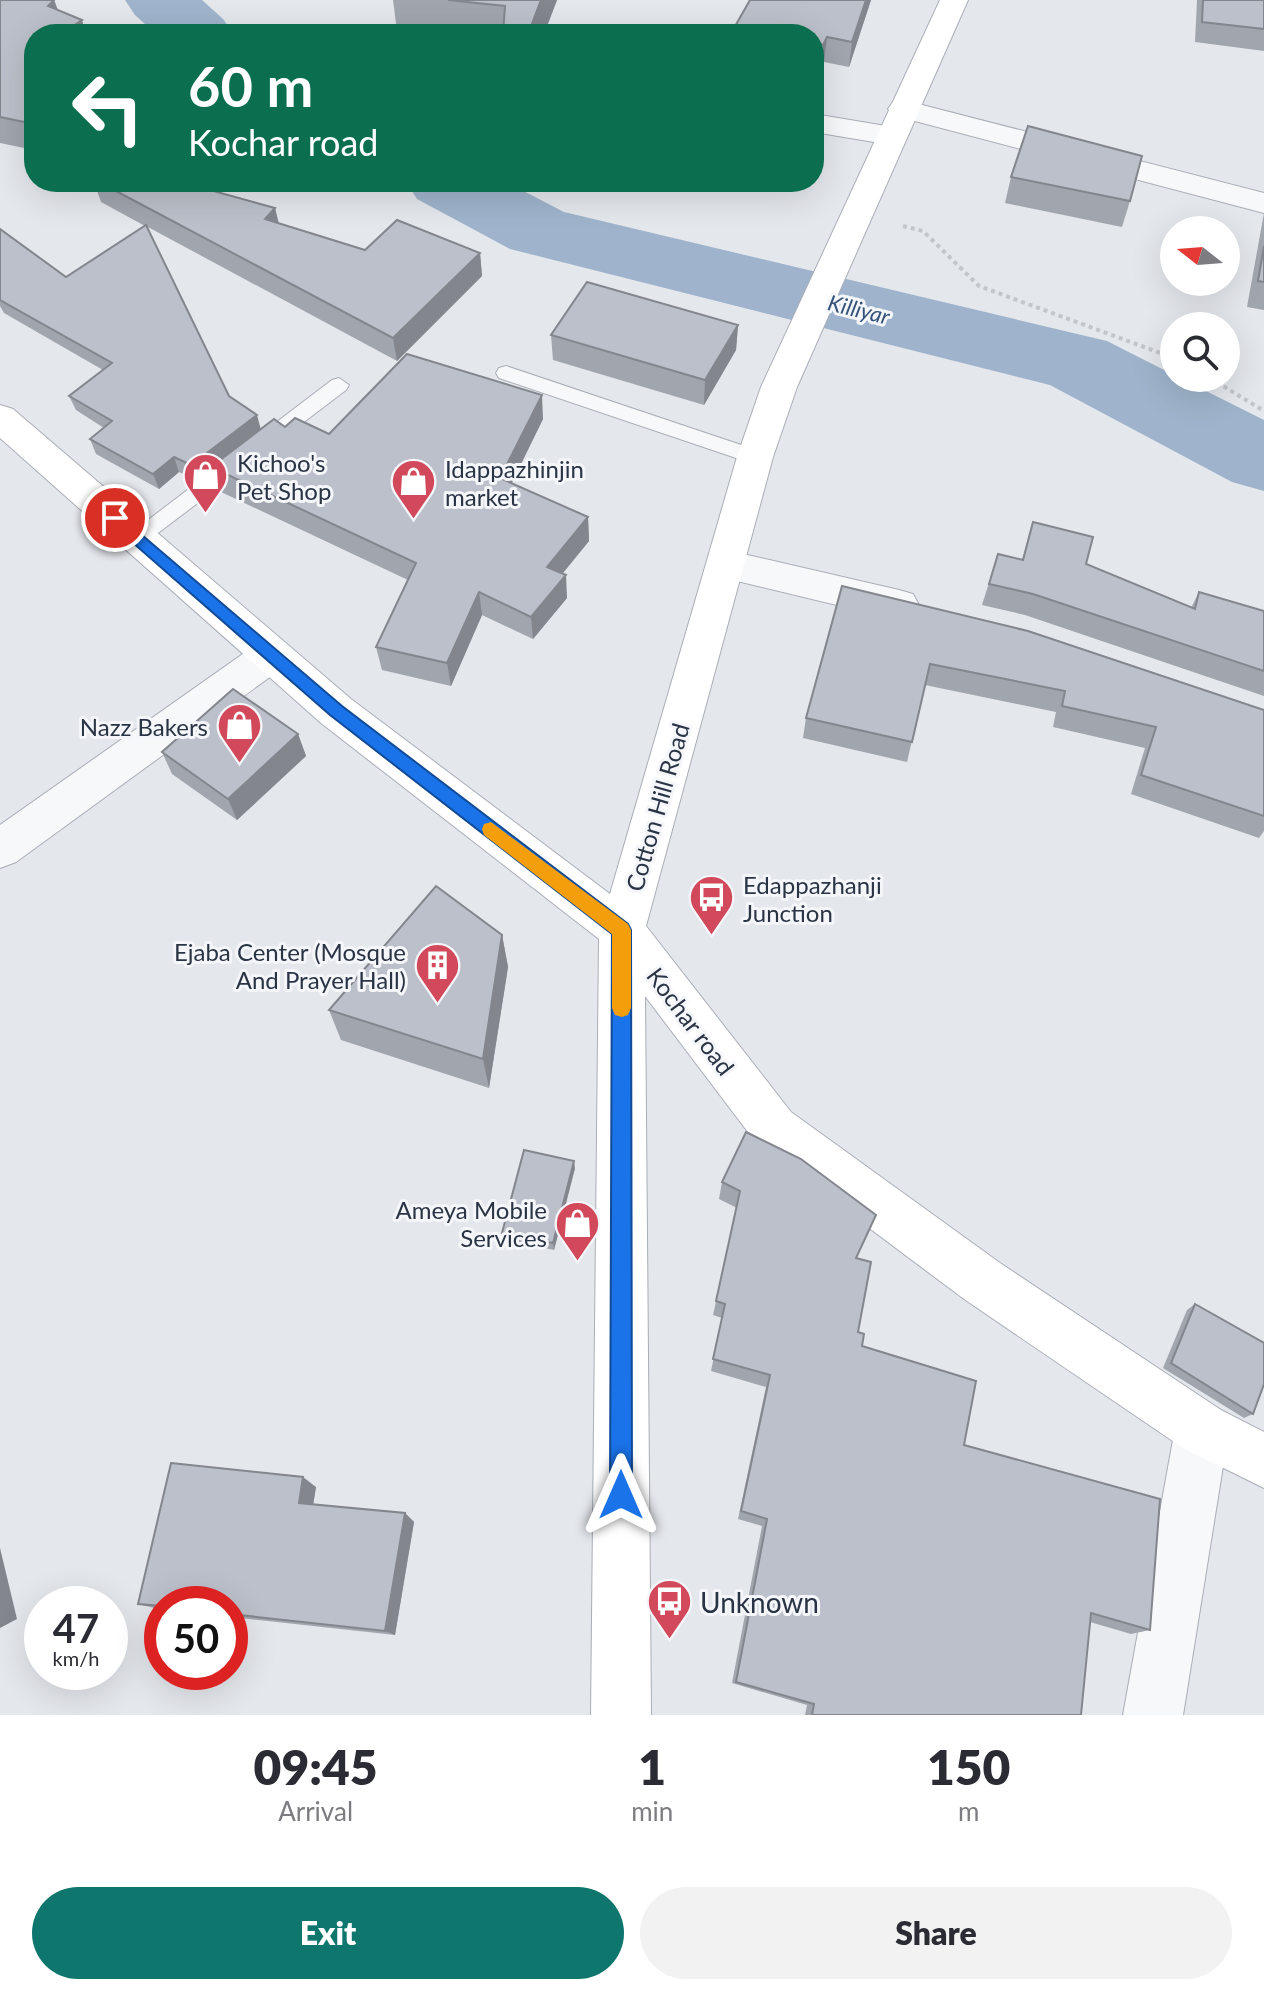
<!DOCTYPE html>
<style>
body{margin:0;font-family:Lato,sans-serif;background:#f2f2f3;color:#2b2b33;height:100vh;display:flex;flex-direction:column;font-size:30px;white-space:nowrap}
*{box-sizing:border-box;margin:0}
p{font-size:26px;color:#7c7c81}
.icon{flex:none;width:44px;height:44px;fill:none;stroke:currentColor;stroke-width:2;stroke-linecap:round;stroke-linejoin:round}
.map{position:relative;height:1715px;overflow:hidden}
.sheet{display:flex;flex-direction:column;background:#fff;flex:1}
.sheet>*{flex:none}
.top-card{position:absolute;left:24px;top:24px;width:800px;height:168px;border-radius:32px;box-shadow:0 8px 32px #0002;background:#0b6e4f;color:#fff;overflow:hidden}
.needle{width:52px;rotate:287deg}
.tools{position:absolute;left:1160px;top:216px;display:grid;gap:16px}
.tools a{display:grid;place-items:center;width:80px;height:80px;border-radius:50%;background:#fff;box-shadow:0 8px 32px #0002;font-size:40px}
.speed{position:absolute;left:24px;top:1586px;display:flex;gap:16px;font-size:40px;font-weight:700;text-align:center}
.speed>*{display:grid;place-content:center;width:104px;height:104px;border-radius:50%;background:#fff;box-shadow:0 8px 32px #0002;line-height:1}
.speed small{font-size:20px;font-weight:400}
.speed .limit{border:12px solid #d22;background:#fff;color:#111}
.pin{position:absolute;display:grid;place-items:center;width:68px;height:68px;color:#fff;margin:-34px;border:4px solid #fff;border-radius:50%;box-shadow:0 2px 8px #0007}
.me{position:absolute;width:88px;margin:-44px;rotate:0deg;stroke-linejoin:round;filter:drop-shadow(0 0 6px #0008)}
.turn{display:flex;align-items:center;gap:28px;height:168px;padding:0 32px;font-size:36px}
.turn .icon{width:104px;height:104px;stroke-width:2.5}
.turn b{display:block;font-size:56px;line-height:68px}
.eta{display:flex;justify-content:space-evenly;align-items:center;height:136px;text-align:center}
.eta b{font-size:48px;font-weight:800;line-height:56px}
.action{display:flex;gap:16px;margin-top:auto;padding:16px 32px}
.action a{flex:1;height:92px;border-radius:48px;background:#0f766e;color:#fff;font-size:32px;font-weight:800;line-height:92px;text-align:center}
.action a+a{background:#f2f2f3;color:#2b2b33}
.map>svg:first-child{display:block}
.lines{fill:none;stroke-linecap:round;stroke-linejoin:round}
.river{fill:#9fb4cc;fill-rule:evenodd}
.lane-casing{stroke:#a9aeb7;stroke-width:2}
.street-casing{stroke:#a9aeb7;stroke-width:2}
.secondary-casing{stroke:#a9aeb7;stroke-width:2}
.path{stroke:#c2c5cb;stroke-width:4;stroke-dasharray:4 4;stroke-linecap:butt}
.lane{fill:#f7f8fa;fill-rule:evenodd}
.street{fill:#f7f8fa;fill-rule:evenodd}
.secondary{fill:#fff;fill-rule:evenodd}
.wall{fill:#a1a5ae}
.shaded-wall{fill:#83868d}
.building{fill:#bbc0ca;stroke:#83868d;stroke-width:2}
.route{fill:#1a73e8;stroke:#114b97;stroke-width:2}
.slow{fill:#f59e0b}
.labels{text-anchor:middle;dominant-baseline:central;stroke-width:6;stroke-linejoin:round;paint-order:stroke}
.far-water-label{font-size:22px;font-style:italic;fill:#34527a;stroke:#f4f6f9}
.poi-label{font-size:24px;fill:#2b3445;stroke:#f4f6f9;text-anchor:start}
.street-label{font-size:24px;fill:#2b3445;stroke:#f4f6f9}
.near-poi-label{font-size:28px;fill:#2b3445;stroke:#f4f6f9;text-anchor:start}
</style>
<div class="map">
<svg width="1264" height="1715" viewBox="0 0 1264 1715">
<rect width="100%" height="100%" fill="#e4e7ec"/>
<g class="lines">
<g class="river">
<path d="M125,0H202L223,19L234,34H156L135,15Z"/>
<path d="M406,182H506L564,212L1107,341L1174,375V378H1180L1264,420V491L1232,482L1050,385L510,249L417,199Z"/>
</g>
<defs>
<g id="lane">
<path d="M506,366L762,452L765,457L762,462H748L499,378L496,373L499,368Z"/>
<path d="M339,378L349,385L346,390L145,543H131L128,538L131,533L332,380Z"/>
</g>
<g id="street">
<path d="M903,100L1264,193V213L892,115L888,109L892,103Z"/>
<path d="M814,114L892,127L903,129L907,136L903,143L892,145L814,132Z"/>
<path d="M726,550L899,590L913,594L919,605L913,616L899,620L712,575L707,565L712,555Z"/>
<path d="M271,639L285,644L291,655L285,666L16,862L0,868V825L257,644Z"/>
<path d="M1202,1402L1221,1410L1229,1429L1183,1715H1123L1175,1429L1183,1410Z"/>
</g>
<path id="secondary" d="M940,0H968L797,387L773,457L646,926L791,1112L1000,1263L1221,1410L1264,1432V1488L1183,1448L964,1299L757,1144L645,996L651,1715H591L599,939L321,723L0,438V405L13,409L351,699L610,894L737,457L761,387Z"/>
</defs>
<use href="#lane" class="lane-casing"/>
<use href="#street" class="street-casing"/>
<use href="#secondary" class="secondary-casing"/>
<g class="path">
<path d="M903,226L923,231L979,286L1174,358"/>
<path d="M1210,378L1264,411"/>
</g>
<use href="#lane" class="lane"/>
<use href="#street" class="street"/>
<use href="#secondary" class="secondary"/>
</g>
<g class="wall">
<path d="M0,0H54L58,10L34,34V150L0,143Z"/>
<path d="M393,0H557L544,34H429L397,31Z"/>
<path d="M871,0L849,67L824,62L821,70L814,69V34H734V28Z"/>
<path d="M1197,0H1264V51L1195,42Z"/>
<path d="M1011,177L1130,201L1122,227L1005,203Z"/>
<path d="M94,182H181L275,208L279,223L365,250L480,253L482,276L397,361L146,226L229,396L261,429L285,427L329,434L543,419L512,483L588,517L589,541L563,573L567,598L533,639L482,615L451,686L382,670L376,647L408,580L219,491L211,468L196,480L179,472L159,489L96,454L90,439L104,428L76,410L69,396L103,370L4,313L0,306V229L66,277L145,226L101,202Z"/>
<path d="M1264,213V310L1247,307Z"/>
<path d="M738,325L736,350L704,405L553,360L551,335Z"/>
<path d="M1033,522L1086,564L1191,608L1199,592L1264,611V696L1025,615L982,605L998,554L1022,560Z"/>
<path d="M842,586L1264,710V831L1259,838L1131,794L1145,748L1053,727L1056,712L925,685L907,762L803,738L806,718Z"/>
<path d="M298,734L306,756L237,820L172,774L162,752Z"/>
<path d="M502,935L508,967L489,1088L341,1040L329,1010Z"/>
<path d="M746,1132L856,1258L858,1332L862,1346L964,1445L1150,1630L1131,1634L1090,1622L1081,1715H805L807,1705L732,1683L762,1526L738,1519L766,1387L711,1371L722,1318L713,1315L737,1208L719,1199L722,1182Z"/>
<path d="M575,1168L554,1250L504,1239L502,1233Z"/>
<path d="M1195,1304L1253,1414L1244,1418L1163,1368L1187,1310Z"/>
<path d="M316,1487L313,1504L405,1513L414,1522L395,1635L230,1617V1604H162V1610L138,1604Z"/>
</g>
<g class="shaded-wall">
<path d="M54,0L64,28L48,6Z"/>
<path d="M541,0H557L544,34H528Z"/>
<path d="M866,0H871L849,67L852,42Z"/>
<path d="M82,20L86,34H61Z"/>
<path d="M827,37L824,62L821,70L823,45Z"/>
<path d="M275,208L280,231L265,219Z"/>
<path d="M480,253L482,276L397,361L393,338Z"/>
<path d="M738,325L736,350L704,405L705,380Z"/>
<path d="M542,395L543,419L502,502L500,478Z"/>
<path d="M257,415L261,430L196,480L191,465Z"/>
<path d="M174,457L179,472L159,489L153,474Z"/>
<path d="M588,517L589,541L549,590L547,567Z"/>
<path d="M566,575L567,598L533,639L531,617Z"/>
<path d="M479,592L482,615L451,686L447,663Z"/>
<path d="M298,734L306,756L237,820L228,799Z"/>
<path d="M502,935L508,967L489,1088L483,1059Z"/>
<path d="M574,1161L575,1168L554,1250L553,1243Z"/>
<path d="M303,1477L316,1487L312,1512L299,1503Z"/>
<path d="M405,1513L414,1522L395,1635L385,1631Z"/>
<path d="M0,1548L17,1619L0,1628Z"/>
</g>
<g class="building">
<path d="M0,0H54L48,6L82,20L61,34H34V124L0,117Z"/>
<path d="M448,0H541L528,34H503L505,6Z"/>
<path d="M750,0H866L852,42L827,37L823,45L814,43V34H765L734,28Z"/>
<path d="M1203,0H1264V29L1202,22Z"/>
<path d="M1028,126L1142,156L1130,201L1011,177Z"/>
<path d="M99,182H181L275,208L265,219L365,250L397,220L480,253L393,338Z"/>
<path d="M146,225L229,396L257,415L191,465L174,457L153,474L90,439L112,421L69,396L112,363L0,300V229L66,277Z"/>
<path d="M1264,246V282L1258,281Z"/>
<path d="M587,282L738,325L705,380L551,335Z"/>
<path d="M407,354L542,395L500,478L588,517L547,567L566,575L531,617L479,592L447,663L376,647L416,563L211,467L274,419L285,427L295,418L329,434Z"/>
<path d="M1033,522L1093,537L1086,564L1195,609L1199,592L1264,611V671L1033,594L989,584L998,554L1023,560Z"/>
<path d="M842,586L1028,631L1264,710V816L1141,775L1156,727L1062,706L1065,691L930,664L912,742L806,718Z"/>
<path d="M233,689L298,734L228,799L162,752Z"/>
<path d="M436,886L502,935L483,1059L329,1010Z"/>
<path d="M746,1132L801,1159L876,1215L856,1258L871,1262L858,1332L864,1334L862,1346L976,1381L964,1445L1160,1499L1150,1630L1091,1613L1081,1715H812L814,1704L736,1682L767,1519L741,1511L770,1375L713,1359L725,1304L716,1301L740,1191L722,1182Z"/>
<path d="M524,1150L574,1161L553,1243L502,1233Z"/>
<path d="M1195,1304L1264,1343V1384L1253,1414L1171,1363Z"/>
<path d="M171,1463L303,1477L299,1503L405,1513L385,1631L230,1614V1604H162V1606L138,1604Z"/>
</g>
<path class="route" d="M115,512L342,706L628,924L631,930L632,1495L629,1503L621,1507L613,1503L610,1495L612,934L330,715L109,522L107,518Z"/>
<path class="slow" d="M491,822L628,924L631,930V1008L628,1015L622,1017L615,1015L612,1008V934L484,835L482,829L484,824Z"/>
<defs>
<symbol id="shop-pin" viewBox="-11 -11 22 30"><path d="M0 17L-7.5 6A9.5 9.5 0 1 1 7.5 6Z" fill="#d1495b" stroke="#f4f6f9"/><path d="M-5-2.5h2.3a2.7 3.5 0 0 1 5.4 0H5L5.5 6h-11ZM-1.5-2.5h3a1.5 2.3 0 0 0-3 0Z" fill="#fff"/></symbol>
<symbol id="bus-pin" viewBox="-11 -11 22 30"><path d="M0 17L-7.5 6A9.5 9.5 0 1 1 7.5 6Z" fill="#d1495b" stroke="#f4f6f9"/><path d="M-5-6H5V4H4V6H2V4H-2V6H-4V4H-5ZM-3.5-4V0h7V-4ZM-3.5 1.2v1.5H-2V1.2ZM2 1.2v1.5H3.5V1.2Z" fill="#fff"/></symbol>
<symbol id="building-pin" viewBox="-11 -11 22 30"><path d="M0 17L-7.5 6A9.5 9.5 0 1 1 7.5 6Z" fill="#d1495b" stroke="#f4f6f9"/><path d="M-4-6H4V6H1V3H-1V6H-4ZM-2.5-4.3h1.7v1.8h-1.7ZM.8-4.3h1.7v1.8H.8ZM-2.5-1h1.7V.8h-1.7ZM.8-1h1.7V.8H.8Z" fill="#fff"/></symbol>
</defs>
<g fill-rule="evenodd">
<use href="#shop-pin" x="180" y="450" width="51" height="69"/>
<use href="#shop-pin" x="388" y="456" width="51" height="69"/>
<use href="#shop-pin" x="214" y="700" width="51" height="69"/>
<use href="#bus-pin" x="686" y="872" width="51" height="69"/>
<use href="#building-pin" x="412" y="940" width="51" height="69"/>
<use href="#shop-pin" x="552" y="1198" width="51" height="69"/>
<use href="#bus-pin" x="644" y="1576" width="51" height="69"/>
</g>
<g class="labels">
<g class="far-water-label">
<text transform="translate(859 309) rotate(14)">Killiyar</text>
</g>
<g class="poi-label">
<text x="237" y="462">Kichoo's<tspan x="237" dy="28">Pet Shop</tspan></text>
<text x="445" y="468">Idappazhinjin<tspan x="445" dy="28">market</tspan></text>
<text x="208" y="726" text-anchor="end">Nazz Bakers</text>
<text x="743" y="884">Edappazhanji<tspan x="743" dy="28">Junction</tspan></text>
<text x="406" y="951" text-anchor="end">Ejaba Center (Mosque<tspan x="406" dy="28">And Prayer Hall)</tspan></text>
<text x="547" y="1209" text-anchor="end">Ameya Mobile<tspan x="547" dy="28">Services</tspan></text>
</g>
<g class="street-label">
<text transform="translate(657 807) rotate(-74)">Cotton Hill Road</text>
<text transform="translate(691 1021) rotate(53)">Kochar road</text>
</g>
<g class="near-poi-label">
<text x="700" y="1602">Unknown</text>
</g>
</g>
</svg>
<div class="tools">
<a><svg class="needle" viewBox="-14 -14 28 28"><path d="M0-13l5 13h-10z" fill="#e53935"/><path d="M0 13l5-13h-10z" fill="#7c7c81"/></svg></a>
<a><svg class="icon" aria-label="search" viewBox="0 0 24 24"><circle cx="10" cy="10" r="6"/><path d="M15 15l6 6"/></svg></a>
</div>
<div class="speed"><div>47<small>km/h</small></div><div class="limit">50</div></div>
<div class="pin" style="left:115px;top:518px;background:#d93025"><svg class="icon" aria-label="arrive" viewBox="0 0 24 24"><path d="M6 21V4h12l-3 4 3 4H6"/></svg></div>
<svg class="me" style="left:621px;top:1495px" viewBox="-20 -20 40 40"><path d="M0-17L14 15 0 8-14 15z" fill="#1a73e8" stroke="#fff" stroke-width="4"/></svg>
<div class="top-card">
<div class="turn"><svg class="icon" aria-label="left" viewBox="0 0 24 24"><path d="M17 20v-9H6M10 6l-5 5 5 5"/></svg><div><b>60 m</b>Kochar road</div></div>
</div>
</div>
<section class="sheet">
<div class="eta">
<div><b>09:45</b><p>Arrival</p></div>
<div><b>1</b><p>min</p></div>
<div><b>150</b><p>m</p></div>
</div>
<div class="action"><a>Exit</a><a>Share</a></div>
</section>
